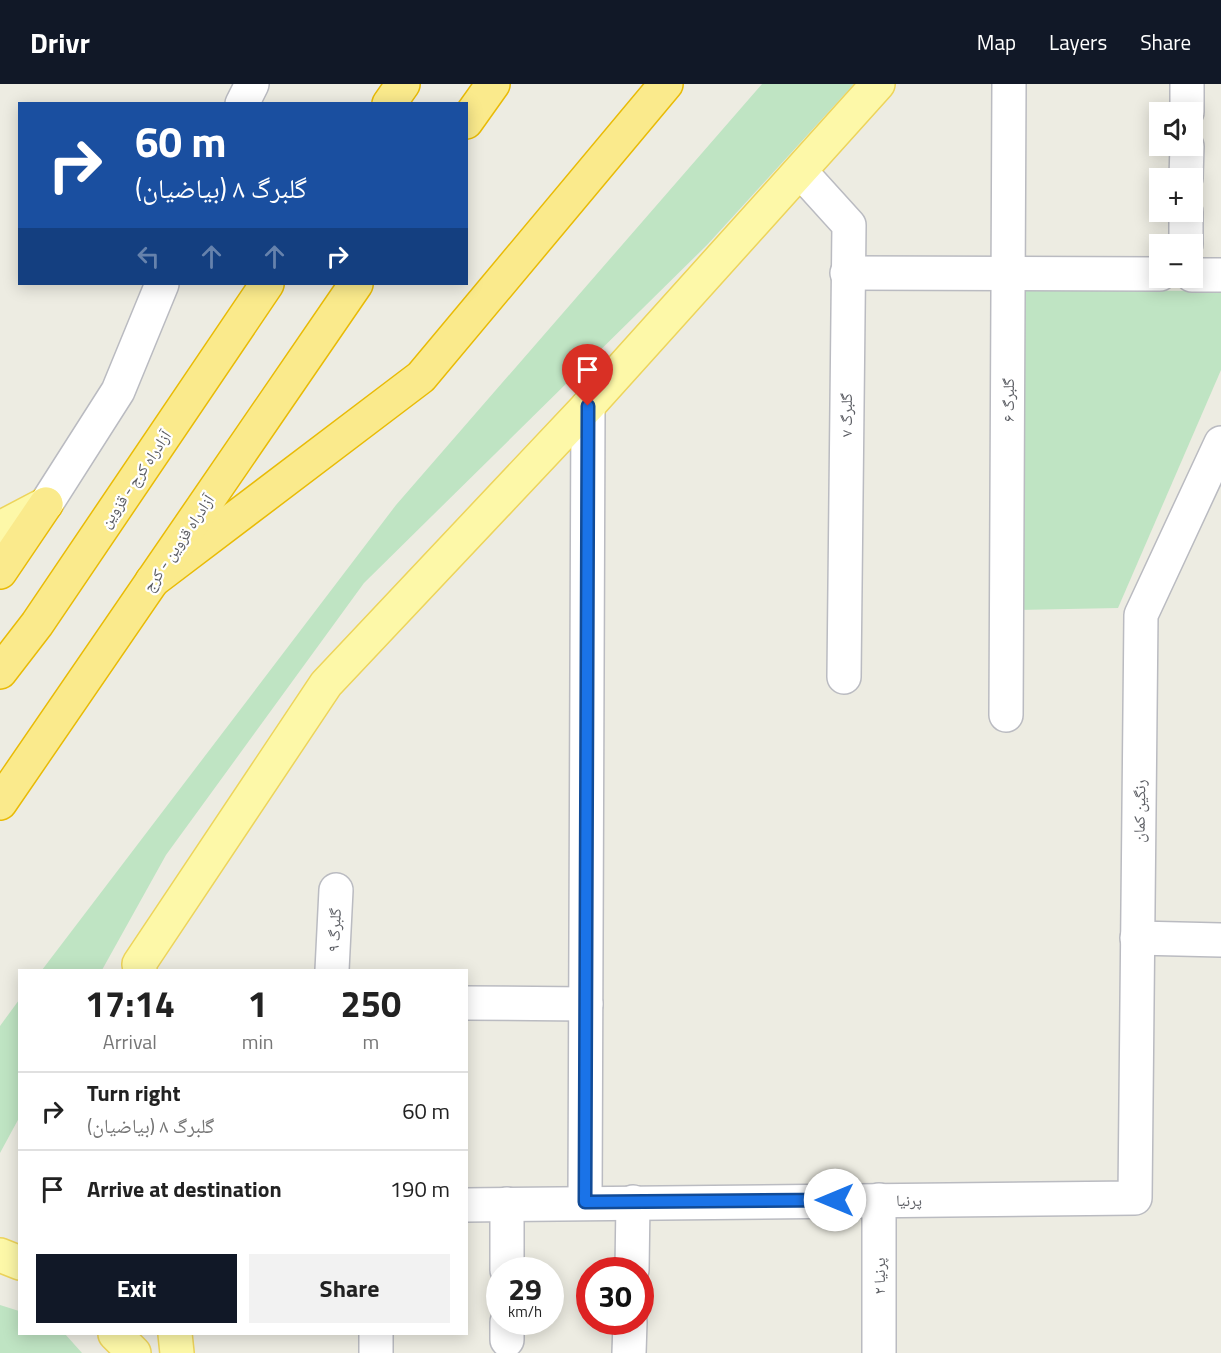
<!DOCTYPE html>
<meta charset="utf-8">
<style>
body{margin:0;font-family:"Titillium Web","Noto Naskh Arabic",sans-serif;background:#f2f2f2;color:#222;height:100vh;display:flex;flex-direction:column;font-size:22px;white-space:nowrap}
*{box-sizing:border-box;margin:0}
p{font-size:20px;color:#767676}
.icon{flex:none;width:33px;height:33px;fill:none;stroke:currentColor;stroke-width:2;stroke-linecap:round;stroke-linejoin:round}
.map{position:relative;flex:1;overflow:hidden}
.details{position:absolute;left:18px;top:885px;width:450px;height:366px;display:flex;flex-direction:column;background:#fff;border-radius:0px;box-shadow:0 3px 15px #0003}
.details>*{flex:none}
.top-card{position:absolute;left:18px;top:18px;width:450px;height:183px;border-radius:0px;box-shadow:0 3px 15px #0003;background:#1a4fa0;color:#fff;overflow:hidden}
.controls{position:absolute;left:1149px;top:18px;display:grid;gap:12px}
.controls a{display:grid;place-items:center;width:54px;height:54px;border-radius:0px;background:#fff;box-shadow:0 3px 15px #0003;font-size:30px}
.speed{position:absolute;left:486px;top:1173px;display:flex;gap:12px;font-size:30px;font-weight:700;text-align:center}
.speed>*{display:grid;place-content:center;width:78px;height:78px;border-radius:50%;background:#fff;box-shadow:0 3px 15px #0003;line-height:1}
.speed small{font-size:15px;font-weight:400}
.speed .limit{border:9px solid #d22;background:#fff;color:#111}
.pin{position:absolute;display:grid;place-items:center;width:51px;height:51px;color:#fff;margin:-62px -26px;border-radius:50% 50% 50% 0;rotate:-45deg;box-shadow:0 0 6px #0007}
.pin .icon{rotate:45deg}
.me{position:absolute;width:66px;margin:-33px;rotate:270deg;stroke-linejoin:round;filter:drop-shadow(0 0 4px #0008)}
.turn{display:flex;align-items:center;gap:21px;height:126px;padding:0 18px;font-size:27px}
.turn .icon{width:78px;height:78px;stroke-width:2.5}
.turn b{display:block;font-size:42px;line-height:51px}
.lanes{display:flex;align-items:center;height:57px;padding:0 18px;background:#0003;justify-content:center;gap:30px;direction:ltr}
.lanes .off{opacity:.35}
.eta{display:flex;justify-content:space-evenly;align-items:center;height:102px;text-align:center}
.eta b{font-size:36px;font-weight:700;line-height:42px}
.action{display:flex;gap:12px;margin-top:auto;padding:12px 18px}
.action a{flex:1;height:69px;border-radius:0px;background:#111827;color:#fff;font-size:24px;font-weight:700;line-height:69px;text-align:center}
.action a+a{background:#f2f2f2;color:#222}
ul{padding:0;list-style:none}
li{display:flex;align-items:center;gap:18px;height:78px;padding:0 18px;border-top:2px solid #e0e0e0}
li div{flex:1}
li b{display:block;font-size:22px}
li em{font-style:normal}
header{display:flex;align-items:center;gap:36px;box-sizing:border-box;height:84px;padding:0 30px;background:#111827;color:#fff}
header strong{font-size:28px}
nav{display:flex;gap:33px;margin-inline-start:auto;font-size:21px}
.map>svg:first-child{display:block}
.green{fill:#bfe4c3}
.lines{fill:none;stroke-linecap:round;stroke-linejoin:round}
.minor-casing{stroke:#babbc1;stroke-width:36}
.major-casing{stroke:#edd45b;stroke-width:36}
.highway-casing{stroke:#e9bb06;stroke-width:36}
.minor{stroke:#fff;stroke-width:33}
.major{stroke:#fdf8a8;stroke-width:33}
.highway{stroke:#faea8c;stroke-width:33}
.route-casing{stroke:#114b97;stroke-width:15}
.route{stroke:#1a73e8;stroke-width:10}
.labels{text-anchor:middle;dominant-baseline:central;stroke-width:4.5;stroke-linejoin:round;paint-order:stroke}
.street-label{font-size:16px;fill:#5b5d63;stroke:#fff}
</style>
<header>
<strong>Drivr</strong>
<nav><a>Map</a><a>Layers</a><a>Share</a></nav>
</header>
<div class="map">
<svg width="1221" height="1269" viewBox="0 0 1221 1269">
<rect width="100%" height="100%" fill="#edece2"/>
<g class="green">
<path d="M762,0H854L707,161L364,499L166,771L102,886H42L396,421Z"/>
<path d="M1018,206L1221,207V286L1118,524L1018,526Z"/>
<path d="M19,916V1034L0,1069V942Z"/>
<path d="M0,1221L19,1227L20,1250H65L82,1269H0Z"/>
</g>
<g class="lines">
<defs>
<g id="minor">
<path d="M242,20L252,0"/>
<path d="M1187,28V0"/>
<path d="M801,88L849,141L844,593"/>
<path d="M1186,94L1187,62"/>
<path d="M1186,160V128"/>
<path d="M847,189L1160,190"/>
<path d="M1192,191H1221"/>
<path d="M46,420L118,307L162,200"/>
<path d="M1006,631L1009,0"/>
<path d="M1137,854L1221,856"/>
<path d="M332,886L336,806"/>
<path d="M466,919L586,920"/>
<path d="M879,1116V1269"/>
<path d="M585,1118L588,322"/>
<path d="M466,1121L1135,1114L1141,531L1221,359"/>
<path d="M507,1186V1120"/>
<path d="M632,1186L633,1118"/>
<path d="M376,1250V1269"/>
<path d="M507,1256V1238"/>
<path d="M629,1269L630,1238"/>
</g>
<g id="major">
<path d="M0,444L46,420"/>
<path d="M140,886L139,880L326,600L588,322L878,0"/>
<path d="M0,1171L20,1179"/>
<path d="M115,1250L134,1269"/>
<path d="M175,1250L177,1269"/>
</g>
<g id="highway">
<path d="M389,20L403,0"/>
<path d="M466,38L493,0"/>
<path d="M0,488L46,420"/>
<path d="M152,497L421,293L666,0"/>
<path d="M0,588L37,540L267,200"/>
<path d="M0,719L356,200"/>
</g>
</defs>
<use href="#minor" class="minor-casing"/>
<use href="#major" class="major-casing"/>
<use href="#highway" class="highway-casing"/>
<use href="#minor" class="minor"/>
<use href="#major" class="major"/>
<use href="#highway" class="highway"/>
</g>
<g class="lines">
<defs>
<path id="route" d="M588,322L585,1118L835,1116"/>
</defs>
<use href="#route" class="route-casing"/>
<use href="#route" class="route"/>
</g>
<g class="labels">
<g class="street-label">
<text transform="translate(1008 316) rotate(-90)">گلبرگ ۶</text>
<text transform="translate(846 331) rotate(-90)">گلبرگ ۷</text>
<text transform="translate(135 395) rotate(-56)">آزادراه کرج - قزوین</text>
<text transform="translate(178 459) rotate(-56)">آزادراه قزوین - کرج</text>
<text transform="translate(1139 727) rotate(-89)">رنگین کمان</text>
<text transform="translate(334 846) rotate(-87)">گلبرگ ۹</text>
<text x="909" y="1116">پرنیا</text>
<text transform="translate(879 1192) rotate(-90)">پرنیا ۲</text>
</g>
</g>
</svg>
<div class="controls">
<a><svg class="icon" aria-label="sound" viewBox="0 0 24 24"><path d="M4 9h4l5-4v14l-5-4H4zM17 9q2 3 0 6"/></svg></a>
<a>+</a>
<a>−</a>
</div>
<div class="speed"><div>29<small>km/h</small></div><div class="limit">30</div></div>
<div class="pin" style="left:588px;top:322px;background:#d93025"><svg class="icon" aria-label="arrive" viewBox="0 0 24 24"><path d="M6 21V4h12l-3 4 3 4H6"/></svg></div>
<svg class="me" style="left:835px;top:1116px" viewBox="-20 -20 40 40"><circle r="19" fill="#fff"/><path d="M0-13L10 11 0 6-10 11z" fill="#1a73e8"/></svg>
<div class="top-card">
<div class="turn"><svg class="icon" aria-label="right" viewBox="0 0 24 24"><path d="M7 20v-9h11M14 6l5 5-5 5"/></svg><div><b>60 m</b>گلبرگ ۸ (بیاضیان)</div></div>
<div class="lanes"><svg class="icon off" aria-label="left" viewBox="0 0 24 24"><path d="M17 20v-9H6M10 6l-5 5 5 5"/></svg><svg class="icon off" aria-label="ahead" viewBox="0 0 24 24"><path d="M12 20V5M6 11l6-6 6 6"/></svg><svg class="icon off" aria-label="ahead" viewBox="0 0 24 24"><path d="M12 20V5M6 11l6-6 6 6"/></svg><svg class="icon" aria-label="right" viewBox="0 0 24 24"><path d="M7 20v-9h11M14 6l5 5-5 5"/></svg></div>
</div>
<section class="details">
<div class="eta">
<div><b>17:14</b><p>Arrival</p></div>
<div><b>1</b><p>min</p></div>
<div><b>250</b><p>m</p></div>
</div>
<ul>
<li><svg class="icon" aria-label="right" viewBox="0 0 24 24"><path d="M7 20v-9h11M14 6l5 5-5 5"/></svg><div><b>Turn right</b><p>گلبرگ ۸ (بیاضیان)</p></div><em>60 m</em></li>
<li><svg class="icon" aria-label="arrive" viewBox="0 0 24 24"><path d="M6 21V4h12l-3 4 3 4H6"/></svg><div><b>Arrive at destination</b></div><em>190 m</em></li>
</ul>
<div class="action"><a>Exit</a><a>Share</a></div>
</section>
</div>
